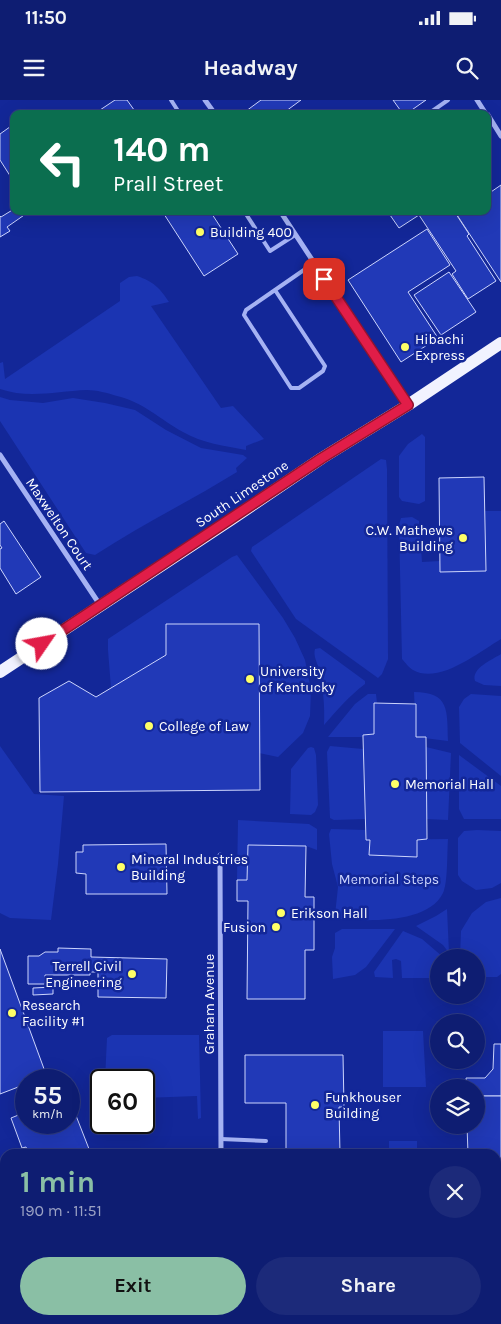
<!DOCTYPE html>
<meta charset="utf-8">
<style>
body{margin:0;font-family:Karla,sans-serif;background:#1c2a7a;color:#f1f3f6;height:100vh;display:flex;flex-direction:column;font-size:19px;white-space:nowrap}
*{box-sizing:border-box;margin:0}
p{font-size:16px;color:#9ba2c4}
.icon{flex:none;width:28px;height:28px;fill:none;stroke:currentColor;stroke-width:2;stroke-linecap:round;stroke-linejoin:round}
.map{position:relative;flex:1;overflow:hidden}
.sheet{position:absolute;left:0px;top:1049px;width:501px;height:176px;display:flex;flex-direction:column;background:#0e1d72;border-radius:15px 15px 0 0;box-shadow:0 5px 20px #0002,0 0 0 1px #2e3b84}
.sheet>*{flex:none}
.hud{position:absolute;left:10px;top:10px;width:481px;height:105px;border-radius:10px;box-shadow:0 5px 20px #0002,0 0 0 1px #2e3b84;background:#0b6e4f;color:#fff;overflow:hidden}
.controls{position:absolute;left:430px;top:849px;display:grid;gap:10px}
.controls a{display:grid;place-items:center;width:55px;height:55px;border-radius:50%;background:#0e1d72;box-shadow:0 5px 20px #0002,0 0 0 1px #2e3b84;font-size:25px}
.speed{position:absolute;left:15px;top:969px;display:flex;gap:10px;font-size:25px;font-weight:700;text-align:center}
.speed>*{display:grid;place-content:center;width:65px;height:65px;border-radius:50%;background:#0e1d72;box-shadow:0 5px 20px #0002,0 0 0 1px #2e3b84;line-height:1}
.speed small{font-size:12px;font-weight:400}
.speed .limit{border:2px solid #111;border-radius:8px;background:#fff;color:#111}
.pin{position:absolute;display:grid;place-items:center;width:42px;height:42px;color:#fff;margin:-21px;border-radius:10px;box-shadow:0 2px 8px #0006}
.me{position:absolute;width:55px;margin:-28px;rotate:57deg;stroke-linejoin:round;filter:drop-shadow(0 0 4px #0008)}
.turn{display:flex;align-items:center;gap:18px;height:105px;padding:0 20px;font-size:22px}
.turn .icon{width:65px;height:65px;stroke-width:2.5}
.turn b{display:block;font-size:35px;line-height:42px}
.round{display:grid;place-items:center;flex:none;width:52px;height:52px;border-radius:26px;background:#1c2a7a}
.overview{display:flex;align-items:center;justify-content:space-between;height:85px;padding:0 20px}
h1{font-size:30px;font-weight:700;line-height:38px;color:#8abfa5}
.primary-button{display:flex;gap:10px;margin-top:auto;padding:10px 20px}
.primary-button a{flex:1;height:58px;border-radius:30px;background:#8abfa5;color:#111;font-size:20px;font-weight:700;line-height:58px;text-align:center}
.primary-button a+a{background:#1c2a7a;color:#f1f3f6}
.status{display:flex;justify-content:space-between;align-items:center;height:35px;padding:0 25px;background:#0e1d72;direction:ltr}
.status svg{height:14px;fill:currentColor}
header{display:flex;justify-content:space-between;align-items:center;height:65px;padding:0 20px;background:#0e1d72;font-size:22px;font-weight:700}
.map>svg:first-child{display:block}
.green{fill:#1b34b2}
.building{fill:#2139b7;stroke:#cdd5fd}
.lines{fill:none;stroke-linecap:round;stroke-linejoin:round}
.service{stroke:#a5b2f3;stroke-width:4}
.minor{stroke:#a5b2f3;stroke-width:5}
.primary{stroke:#f1f2ff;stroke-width:12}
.route-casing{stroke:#92132f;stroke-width:12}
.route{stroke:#e11d48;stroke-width:9}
.poi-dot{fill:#ffff67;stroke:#132798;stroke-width:2}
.labels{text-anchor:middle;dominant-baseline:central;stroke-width:5;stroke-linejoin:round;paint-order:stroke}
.poi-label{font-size:14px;fill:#fff;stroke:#132798;text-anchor:start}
.street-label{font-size:14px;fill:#fff;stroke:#132798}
.park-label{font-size:14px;fill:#cdd5fd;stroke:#132798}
</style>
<div class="status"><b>11:50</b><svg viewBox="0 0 49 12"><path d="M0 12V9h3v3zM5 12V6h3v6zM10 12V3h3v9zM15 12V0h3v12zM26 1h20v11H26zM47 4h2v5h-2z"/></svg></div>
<header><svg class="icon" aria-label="menu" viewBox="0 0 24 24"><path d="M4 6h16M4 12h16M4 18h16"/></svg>Headway<svg class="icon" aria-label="search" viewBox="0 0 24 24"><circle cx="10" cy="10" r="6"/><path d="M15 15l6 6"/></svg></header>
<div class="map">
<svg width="501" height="1224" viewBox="0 0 501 1224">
<rect width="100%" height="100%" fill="#132798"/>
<g class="green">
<path d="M137,176C154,182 159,187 169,202L151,206L221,308L233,306L264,339L246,346V350C225,346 202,343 183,332C161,320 143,302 117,296C108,293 96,290 87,290C57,291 29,299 0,289V263L3,262L5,279L120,201V183L129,177Z"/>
<path d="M0,297L10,300L43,303L73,298L105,303L135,310L166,330L201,348L243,355L247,358L236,368L237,372C190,401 141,425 95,455L86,453L0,321Z"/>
<path d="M422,334L425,337V401L419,404L402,401L399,397V356L408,344Z"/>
<path d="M381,359L386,360L387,369L388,559L382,574L378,578L296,519L251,451L252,447Z"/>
<path d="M485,411H501V539C479,552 439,585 413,570C409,568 405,562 402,559L399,425L401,418L412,417L419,421L422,462L440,461L441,472L486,471Z"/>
<path d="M237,455L283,518L295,538L305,560L311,590L310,616L303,633L278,657L259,653V524H166V555L111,588L108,550V539L232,457Z"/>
<path d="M320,548L365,581V584C348,597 338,609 324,625C325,606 323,587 319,569C317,562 313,556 315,549Z"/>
<path d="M501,554V586L484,585L475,581C471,568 492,560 501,554Z"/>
<path d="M414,592C450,592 447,611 448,641L416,637Z"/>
<path d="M368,594H376L377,603H374V634L363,635V637H328L355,604Z"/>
<path d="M471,594L501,596V676L460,643L459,607L464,599Z"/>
<path d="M0,646L34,694L64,696L58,764L51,820L10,818L0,813Z"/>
<path d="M330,646L363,649L365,719L334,720L330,718L327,652Z"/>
<path d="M311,647L314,648L316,655L318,705L315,712L311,715L290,714L291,669L308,648Z"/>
<path d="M426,647L451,653L448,720L426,719Z"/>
<path d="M459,655L501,686V719H464L459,709Z"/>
<path d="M238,720L309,724L317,729V750L306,746L248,745L247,780H237Z"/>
<path d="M331,729L366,730V740L448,739C447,752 448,783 443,793C428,824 368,821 339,819L335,815L338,787L332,764L329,734Z"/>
<path d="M477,730L501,731V783L492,788L476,790L462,781L458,775V738L464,731Z"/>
<path d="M501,798V874L497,877H476V858L460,857L461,831L472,813L486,802Z"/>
<path d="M447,809L449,853L443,845L416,826L436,816Z"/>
<path d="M342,829H395L366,867L355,875L333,879L332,857L335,848V833Z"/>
<path d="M403,831L422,839L443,857L439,858V878H402L401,861L396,859L392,860L393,878L375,877L374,872Z"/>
<path d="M383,931H423L426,987H383Z"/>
<path d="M112,935H199L201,1018L198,1019L197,996L144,998V980H105L107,938Z"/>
<path d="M389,1041H417V1050H425V1054H381V1048H389Z"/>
</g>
<g class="building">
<path d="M115,0H127L137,14H94Z"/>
<path d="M261,0H301L282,14H242Z"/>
<path d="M393,0H426L406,14H403Z"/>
<path d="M14,24V82L0,60V34Z"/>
<path d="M501,85V182L457,115L462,111H488V94Z"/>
<path d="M14,109V111H30L7,127L10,131L0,137V116L1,117Z"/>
<path d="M162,111H210L238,154L204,176Z"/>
<path d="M397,111H454L469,134L467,136L496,181L468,199L452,174L456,171L419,115L399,128L390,115Z"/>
<path d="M427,129L450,165L408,192L438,238L401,262L348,180Z"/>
<path d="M449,172L476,212L441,235L414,195Z"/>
<path d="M484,377L486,471L440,472L439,378Z"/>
<path d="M4,421L41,477L16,494L0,468V449L2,448L0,445V424Z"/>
<path d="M166,524H259L260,690L40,692L39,598L69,581L96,597L166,555Z"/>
<path d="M374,603L416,604V637H426L427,739L417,740V757L369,755L370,740H366L363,637V635L374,634Z"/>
<path d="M166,744L167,794H86V774L76,773V752H83V745Z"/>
<path d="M248,745L306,746L305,797H314V850H305V899H247L248,801H237V780H247Z"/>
<path d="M58,848L91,849V857L167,859L166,898L98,897V872H90V875H45V884H28V856H39L45,852H58Z"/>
<path d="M0,849L47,977L38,980H26V984L0,994Z"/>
<path d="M53,887V894L33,895V888Z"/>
<path d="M494,944H501V996H476V988H467L466,978H485L493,969Z"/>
<path d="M245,955H343L344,1007H339L340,1054H286V1003H245Z"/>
<path d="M476,996H501V1070H496V1054H468L467,1025H476Z"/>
<path d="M73,1008L91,1054H29L26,1047L22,1048L11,1018L26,1012V1022H69V1010Z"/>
<path d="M496,1135H501V1224H465V1220H496Z"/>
<rect x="240" y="1220" width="103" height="4"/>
</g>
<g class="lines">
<g class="service">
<path d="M171,0L180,14"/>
<path d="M428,14L448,0"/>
<path d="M244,111L270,151L295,135"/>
<path d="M275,190L325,266L323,271L299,288H291L244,215L246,210L314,163"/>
<path d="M221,1039L266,1041"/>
</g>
<g class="minor">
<path d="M205,0L215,14"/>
<path d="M477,0L486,14"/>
<path d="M488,15L501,36"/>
<path d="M280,111L407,304"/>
<path d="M0,355L100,505"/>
<path d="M220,755L221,1054"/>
<path d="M0,1164L5,1176"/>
<path d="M24,1220L26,1224"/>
<path d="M51,1220L61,1224"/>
<path d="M222,1220V1224"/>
<path d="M412,1224V1220"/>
</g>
<path class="primary" d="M0,572L232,419L322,358L408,305L501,243"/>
</g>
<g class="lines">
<defs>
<path id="route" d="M42,544L322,358L408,305L324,179"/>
</defs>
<use href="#route" class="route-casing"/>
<use href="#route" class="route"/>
</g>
<g class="poi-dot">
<circle cx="200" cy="132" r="5"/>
<circle cx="405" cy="247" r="5"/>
<circle cx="463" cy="438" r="5"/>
<circle cx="250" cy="579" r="5"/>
<circle cx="149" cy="626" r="5"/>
<circle cx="395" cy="684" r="5"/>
<circle cx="121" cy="767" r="5"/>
<circle cx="281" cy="813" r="5"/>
<circle cx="276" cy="827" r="5"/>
<circle cx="132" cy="874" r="5"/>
<circle cx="12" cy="913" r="5"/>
<circle cx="315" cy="1005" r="5"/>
</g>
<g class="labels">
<g class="poi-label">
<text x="210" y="132">Building 400</text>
<text x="415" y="239">Hibachi<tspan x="415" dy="16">Express</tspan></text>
<text x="453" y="430" text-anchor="end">C.W. Mathews<tspan x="453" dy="16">Building</tspan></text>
<text x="260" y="571">University<tspan x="260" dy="16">of Kentucky</tspan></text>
<text x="159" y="626">College of Law</text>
<text x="405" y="684">Memorial Hall</text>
<text x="131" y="759">Mineral Industries<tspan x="131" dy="16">Building</tspan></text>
<text x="291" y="813">Erikson Hall</text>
<text x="266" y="827" text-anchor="end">Fusion</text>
<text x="122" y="866" text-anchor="end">Terrell Civil<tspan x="122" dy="16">Engineering</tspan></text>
<text x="22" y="905">Research<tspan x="22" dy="16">Facility #1</tspan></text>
<text x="325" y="997">Funkhouser<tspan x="325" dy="16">Building</tspan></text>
</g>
<g class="street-label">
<text transform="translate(242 394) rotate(-34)">South Limestone</text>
<text transform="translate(59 424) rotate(56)">Maxwelton Court</text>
<text transform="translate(209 904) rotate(-90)">Graham Avenue</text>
</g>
<g class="park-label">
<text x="389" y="779">Memorial Steps</text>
</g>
</g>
</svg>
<div class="controls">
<a><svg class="icon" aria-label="sound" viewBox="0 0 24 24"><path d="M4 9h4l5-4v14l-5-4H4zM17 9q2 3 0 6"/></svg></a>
<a><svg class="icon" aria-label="search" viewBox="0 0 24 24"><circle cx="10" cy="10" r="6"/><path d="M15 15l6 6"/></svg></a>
<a><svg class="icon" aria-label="layers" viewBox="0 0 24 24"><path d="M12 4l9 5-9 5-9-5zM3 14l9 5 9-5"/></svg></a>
</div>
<div class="speed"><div>55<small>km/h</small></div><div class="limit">60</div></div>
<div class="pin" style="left:324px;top:179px;background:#d93025"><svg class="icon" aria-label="arrive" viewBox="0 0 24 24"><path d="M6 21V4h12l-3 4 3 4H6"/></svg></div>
<svg class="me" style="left:42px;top:544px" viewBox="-20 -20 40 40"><circle r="19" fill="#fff"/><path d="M0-13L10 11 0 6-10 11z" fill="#e11d48"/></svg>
<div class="hud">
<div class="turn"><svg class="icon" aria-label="left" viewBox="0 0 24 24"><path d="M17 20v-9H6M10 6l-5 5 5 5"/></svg><div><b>140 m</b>Prall Street</div></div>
</div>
<section class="sheet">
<div class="overview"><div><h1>1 min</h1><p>190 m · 11:51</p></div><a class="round"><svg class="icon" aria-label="close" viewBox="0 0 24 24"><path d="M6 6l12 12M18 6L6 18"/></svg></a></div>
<div class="primary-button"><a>Exit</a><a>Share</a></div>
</section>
</div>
